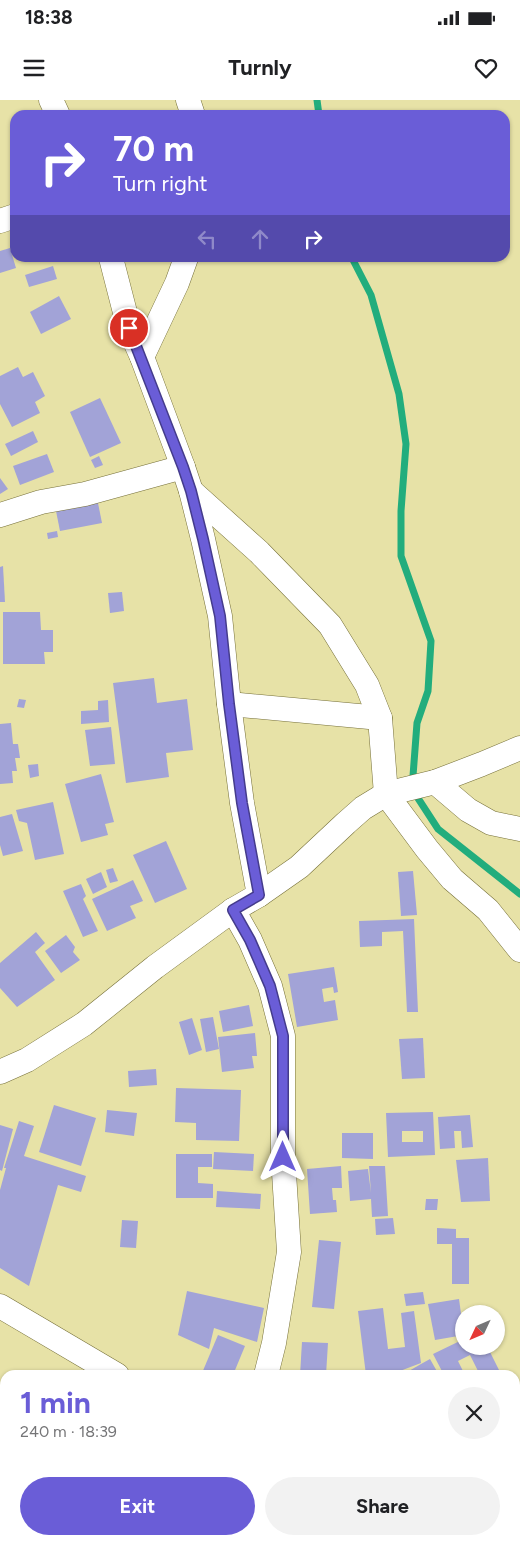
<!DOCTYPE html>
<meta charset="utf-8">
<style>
body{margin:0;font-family:Figtree,sans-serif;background:#f2f2f2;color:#202124;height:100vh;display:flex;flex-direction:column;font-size:19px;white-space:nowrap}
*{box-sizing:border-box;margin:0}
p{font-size:16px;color:#757577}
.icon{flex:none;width:28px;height:28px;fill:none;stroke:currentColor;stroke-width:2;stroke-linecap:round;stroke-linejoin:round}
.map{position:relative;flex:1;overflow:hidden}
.side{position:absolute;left:0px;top:1270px;width:520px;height:175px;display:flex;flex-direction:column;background:#fff;border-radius:15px 15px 0 0;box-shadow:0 1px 4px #0004}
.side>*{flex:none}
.hud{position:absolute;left:10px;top:10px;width:500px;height:152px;border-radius:15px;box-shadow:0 1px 4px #0004;background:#6a5dd7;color:#fff;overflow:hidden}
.needle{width:32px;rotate:226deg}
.tools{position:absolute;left:455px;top:1205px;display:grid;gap:10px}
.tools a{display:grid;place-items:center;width:50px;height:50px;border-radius:50%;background:#fff;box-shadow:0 1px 4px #0004;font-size:25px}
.pin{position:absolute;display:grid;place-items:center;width:42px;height:42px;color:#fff;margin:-21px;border:2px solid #fff;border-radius:50%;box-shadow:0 1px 5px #0007}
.me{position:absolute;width:55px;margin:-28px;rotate:0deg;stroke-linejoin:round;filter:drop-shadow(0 0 4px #0008)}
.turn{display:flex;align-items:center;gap:18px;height:105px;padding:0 20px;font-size:22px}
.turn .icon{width:65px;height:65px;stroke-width:2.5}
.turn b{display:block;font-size:35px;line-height:42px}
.lanes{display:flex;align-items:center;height:48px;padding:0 20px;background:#0003;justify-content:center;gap:25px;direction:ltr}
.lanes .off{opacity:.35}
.round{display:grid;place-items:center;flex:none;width:52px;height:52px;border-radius:26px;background:#f2f2f2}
.head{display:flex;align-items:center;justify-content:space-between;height:85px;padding:0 20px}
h1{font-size:30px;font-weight:700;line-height:38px;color:#6a5dd7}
.button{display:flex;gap:10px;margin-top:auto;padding:10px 20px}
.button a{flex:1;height:58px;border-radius:30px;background:#6a5dd7;color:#fff;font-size:20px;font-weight:700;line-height:58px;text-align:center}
.button a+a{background:#f2f2f2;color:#202124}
.status{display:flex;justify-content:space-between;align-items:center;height:35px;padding:0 25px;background:#fff;direction:ltr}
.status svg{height:14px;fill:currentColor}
header{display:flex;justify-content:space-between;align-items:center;height:65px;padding:0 20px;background:#fff;font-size:22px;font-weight:700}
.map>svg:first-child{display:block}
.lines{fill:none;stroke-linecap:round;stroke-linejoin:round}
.stream{stroke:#22ad7d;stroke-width:7}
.building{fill:#a2a3d7;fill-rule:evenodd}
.minor-casing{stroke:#767039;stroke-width:25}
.minor{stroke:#fff;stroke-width:24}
.route-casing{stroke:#453c8c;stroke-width:12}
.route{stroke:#6a5dd7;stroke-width:9}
</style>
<div class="status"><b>18:38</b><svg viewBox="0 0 49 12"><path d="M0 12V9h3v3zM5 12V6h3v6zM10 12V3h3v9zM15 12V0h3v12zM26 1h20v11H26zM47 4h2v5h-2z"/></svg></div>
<header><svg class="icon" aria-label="menu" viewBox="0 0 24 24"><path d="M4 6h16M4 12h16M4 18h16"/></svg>Turnly<svg class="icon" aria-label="heart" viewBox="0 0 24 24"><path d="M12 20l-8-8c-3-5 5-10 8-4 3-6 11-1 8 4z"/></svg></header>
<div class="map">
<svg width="520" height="1445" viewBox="0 0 520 1445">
<rect width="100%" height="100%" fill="#e7e2a7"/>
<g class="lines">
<g class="stream">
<path d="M317,0L319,15"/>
<path d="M352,158L371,195L399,294L406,344L401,411V456L431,541L428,591L417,623L412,689L438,729L520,794"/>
</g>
</g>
<g class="building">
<path d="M10,148L16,168L0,173V151Z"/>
<path d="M53,166L57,179L29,187L25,175Z"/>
<path d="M59,196L71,219L41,234L30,212Z"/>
<path d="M18,267L23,277L33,272L45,296L35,302L40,313L12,327L0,304V276Z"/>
<path d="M100,298L121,343L90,357L70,312Z"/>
<path d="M33,331L38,342L11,356L5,344Z"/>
<path d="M47,354L54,372L20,385L13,366Z"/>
<path d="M99,356L103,365L95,368L91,360Z"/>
<path d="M0,378L8,389L0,394Z"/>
<path d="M97,398L102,423L60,431L55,406Z"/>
<path d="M57,431L58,437L48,439L47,433Z"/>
<path d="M3,466L5,502H0V467Z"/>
<path d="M122,492L124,511L110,513L108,493Z"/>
<path d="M3,512H40L41,530H53V552H44L45,564H3Z"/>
<path d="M154,578L157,603L187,599L193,650L166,653L169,677L126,683L113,583Z"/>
<path d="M19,599L26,600L24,608L17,607Z"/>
<path d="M108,600L109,622L81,624V611L98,610V601Z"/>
<path d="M11,623L13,644H18L20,658H15L17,671H12L13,683L0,684V624Z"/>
<path d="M111,627L115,664L90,666L85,630Z"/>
<path d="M38,664L39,676L30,678L28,665Z"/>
<path d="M101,674L114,722L105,724L108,735L81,742L65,684Z"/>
<path d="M53,702L64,754L35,760L27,723L19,721L16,710Z"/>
<path d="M12,714L23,751L3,756L0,745V717Z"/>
<path d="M166,741L187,789L155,803L133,755Z"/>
<path d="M113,768L118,781L110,783L106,770Z"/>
<path d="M413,771L417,815L401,816L398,772Z"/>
<path d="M101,772L107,787L93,794L86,779Z"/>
<path d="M133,780L143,801L130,806L136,818L107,831L92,799Z"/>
<path d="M81,784L86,796L83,799L98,831L83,837L63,791Z"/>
<path d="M414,819L418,912H407L403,831L382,832V846L360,847L359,821Z"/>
<path d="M36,832L45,843L35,852L55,880L17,907L0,888V863Z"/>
<path d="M66,835L75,847L73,852L80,860L61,873L45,851Z"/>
<path d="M334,867L338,892L334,893L333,887L322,889L324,902L335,900L338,920L297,927L288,874Z"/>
<path d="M249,905L253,926L223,932L219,911Z"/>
<path d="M213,917L219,949L206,952L200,919Z"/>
<path d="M192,918L202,950L189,955L179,922Z"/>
<path d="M255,933L257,956H252L254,968L222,972L218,937Z"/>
<path d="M423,938L425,978L402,979L399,939Z"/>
<path d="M156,969L157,985L129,987L128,971Z"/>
<path d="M176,988L241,990L239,1041L196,1040V1023L175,1022Z"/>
<path d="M54,1005L96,1018L81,1066L39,1052Z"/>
<path d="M107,1010L137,1013L134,1036L105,1032Z"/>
<path d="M433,1012L435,1055L388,1057L386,1013ZM402,1031H423V1042H402Z"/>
<path d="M470,1015L473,1047L462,1048L461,1031H454L455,1048L440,1049L438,1017Z"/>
<path d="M19,1021L34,1026L24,1056L86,1076L81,1092L58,1085L29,1186L0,1168V1090L6,1068H4Z"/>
<path d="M0,1025L13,1029L2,1071L0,1070Z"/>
<path d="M342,1033H373V1059L342,1058Z"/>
<path d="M214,1052L254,1054L253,1071L213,1069Z"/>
<path d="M176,1054H212V1067H198V1083L213,1084V1098H176Z"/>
<path d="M488,1058L490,1101L461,1102L456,1060Z"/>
<path d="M341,1066L342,1088H332L333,1100H336L337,1112L310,1114L307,1069Z"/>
<path d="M369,1066H385L388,1116L372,1117L371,1099L350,1101L348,1071L368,1069L371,1093Z"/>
<path d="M217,1091L261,1094L260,1109L216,1107Z"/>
<path d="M426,1099H438L437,1110H425Z"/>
<path d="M393,1118L395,1134L376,1135L375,1119Z"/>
<path d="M122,1120L138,1121L136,1148L120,1147Z"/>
<path d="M437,1128L456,1129V1138H469V1184H452V1144H437Z"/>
<path d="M319,1140L341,1142L334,1209L312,1207Z"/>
<path d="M187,1191L264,1208L257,1242L214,1228L209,1249L178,1235Z"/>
<path d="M423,1192L425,1204L406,1206L404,1194Z"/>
<path d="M459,1199L464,1235L435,1240L428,1204Z"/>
<path d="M383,1208L388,1249L405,1247L401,1213L414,1211L421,1263L392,1274L366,1275L358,1211Z"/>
<path d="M218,1235L245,1246L233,1275H207L202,1273Z"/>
<path d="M464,1239V1246H487L501,1274L480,1275L470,1255L458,1261L465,1275H444L433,1254Z"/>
<path d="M302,1242L328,1243L326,1275H300Z"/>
<path d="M430,1259L439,1275H402L421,1264Z"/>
<path d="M5,1318V1352L0,1350V1331Z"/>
<path d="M0,1361L5,1363V1375L0,1373Z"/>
<path d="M0,1377L5,1380L0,1393Z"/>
<path d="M93,1440H154L161,1445H91L90,1441Z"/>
<path d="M182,1440H221V1445H170L169,1442Z"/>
<rect x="305" y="1440" width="16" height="5"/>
</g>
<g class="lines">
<defs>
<g id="minor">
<path d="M51,0L58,15"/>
<path d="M188,0L193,15"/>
<path d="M0,121L15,116"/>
<path d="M111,158L129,228L142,257L183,367L191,391L203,439L220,516L229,604L242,703L259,795"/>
<path d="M142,257L177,183L186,158"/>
<path d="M191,391L259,452L330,525L367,585L380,618L386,694L427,749L452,779L488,810L520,850"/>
<path d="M0,415L41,402L85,394L183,367"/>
<path d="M229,604L380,618"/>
<path d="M435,682L468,710L491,723L520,729"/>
<path d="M233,810L250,840L270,886L283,936V1057L289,1152L274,1243L266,1275"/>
<path d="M0,972L27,960L84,924L155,867L233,810L259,795L299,767L346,723L363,708L386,694L435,682L482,664L520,648"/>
<path d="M0,1206L117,1275"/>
<path d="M276,1440V1445"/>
</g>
</defs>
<use href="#minor" class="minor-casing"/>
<use href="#minor" class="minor"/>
</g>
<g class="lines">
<defs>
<path id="route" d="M129,228L183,367L191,391L203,439L220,516L229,604L242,703L259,795L233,810L250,840L270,886L283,936V1057"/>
</defs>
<use href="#route" class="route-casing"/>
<use href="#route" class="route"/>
</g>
</svg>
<div class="tools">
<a><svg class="needle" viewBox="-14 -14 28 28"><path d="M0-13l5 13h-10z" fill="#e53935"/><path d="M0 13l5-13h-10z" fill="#757577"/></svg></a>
</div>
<div class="pin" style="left:129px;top:228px;background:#d93025"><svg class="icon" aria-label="arrive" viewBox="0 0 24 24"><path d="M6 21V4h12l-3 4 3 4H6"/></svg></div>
<svg class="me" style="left:283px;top:1057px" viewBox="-20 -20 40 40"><path d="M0-17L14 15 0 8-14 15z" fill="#6a5dd7" stroke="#fff" stroke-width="4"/></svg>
<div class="hud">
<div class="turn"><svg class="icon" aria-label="right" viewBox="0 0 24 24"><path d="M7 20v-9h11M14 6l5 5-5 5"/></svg><div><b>70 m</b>Turn right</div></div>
<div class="lanes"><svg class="icon off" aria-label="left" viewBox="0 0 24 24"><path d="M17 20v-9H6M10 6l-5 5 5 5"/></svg><svg class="icon off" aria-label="ahead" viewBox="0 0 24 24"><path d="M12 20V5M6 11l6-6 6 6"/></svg><svg class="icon" aria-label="right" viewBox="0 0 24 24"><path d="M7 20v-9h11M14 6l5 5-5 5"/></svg></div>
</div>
<section class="side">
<div class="head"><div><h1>1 min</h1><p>240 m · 18:39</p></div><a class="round"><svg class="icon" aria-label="close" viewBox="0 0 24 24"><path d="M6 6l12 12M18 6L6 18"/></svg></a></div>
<div class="button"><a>Exit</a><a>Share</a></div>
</section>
</div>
